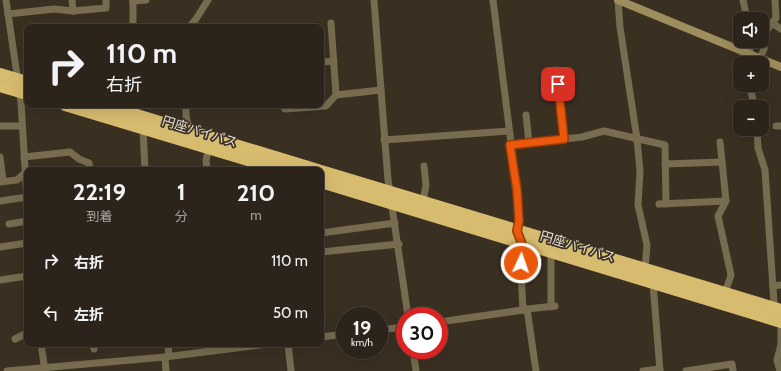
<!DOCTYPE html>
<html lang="ja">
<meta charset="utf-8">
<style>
body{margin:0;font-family:Cabin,"Noto Sans JP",sans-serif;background:#383027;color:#f1f3f6;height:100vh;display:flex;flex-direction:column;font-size:15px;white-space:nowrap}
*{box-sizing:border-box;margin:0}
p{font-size:13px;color:#a6a4a2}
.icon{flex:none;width:22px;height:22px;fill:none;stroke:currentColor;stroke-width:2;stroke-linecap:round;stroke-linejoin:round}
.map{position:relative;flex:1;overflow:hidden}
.panel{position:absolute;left:24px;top:167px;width:300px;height:180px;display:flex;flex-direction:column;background:#2c241a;border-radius:8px;box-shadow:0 4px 16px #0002,0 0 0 1px #484139}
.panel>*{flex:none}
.top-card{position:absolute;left:24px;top:24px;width:300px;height:84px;border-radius:8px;box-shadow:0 4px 16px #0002,0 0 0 1px #484139;background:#2c241a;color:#f1f3f6;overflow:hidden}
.fabs{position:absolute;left:733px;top:12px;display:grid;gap:8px}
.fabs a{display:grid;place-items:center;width:36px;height:36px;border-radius:8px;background:#2c241a;box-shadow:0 4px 16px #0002,0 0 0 1px #484139;font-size:20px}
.speed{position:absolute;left:336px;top:307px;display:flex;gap:8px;font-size:20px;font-weight:700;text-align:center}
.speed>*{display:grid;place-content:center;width:52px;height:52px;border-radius:50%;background:#2c241a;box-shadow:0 4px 16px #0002,0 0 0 1px #484139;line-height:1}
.speed small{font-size:10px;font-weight:400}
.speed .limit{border:6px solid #d22;background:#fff;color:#111}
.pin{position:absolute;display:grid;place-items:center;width:34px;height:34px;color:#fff;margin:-17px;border-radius:8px;box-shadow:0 2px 6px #0006}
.me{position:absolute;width:44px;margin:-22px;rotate:3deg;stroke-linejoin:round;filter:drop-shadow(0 0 3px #0008)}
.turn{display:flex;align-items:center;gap:14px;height:84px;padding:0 16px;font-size:18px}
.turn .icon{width:52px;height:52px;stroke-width:2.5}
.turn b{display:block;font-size:28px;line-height:34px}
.eta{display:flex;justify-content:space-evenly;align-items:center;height:68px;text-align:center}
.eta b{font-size:24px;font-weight:700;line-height:28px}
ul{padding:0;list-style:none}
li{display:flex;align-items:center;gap:12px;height:52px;padding:0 16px}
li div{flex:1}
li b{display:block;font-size:15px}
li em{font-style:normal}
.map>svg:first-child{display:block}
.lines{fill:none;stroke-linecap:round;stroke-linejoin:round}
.street{stroke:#776c4f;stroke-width:7}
.secondary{stroke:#9e8d5d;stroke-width:8}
.highway{stroke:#d7bc6f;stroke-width:12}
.route-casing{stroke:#983908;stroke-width:10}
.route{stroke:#ea580c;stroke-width:7}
.labels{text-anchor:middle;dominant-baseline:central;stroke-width:3.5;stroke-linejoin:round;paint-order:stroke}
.street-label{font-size:13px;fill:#e7e0d7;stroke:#3a3022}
</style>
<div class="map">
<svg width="781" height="371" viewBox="0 0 781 371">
<rect width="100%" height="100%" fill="#3a3022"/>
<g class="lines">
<g class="street">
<path d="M6,0L21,102L27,201"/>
<path d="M72,0L73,11"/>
<path d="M374,0L388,180L408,316"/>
<path d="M493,0L517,190L519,221L517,231"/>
<path d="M618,0L620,27L637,139L640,171L638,205L647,245L645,269"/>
<path d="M743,0L747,19"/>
<path d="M133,1L146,0"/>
<path d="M8,14L54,9L73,11L106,8V0"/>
<path d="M331,23L336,95"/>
<path d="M772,23L781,29"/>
<path d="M133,27V0"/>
<path d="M189,27L196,19L208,0"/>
<path d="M749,54L751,41"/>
<path d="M760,59L764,49L763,35L776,18L775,0"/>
<path d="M321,62L334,61"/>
<path d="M749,63L752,55"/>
<path d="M557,70L564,139"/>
<path d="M750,85L754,107"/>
<path d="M186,105V117L190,131"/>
<path d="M285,105V109L326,106L336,95L381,90"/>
<path d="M526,115L529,143"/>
<path d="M0,126H22"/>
<path d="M776,126H781"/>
<path d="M143,129L145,170"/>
<path d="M757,129L758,148L765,170L774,303L778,310"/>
<path d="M384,140L509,131"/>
<path d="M720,142L726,201L718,216L731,275L725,293"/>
<path d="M510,145L582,137L604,131L665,145L666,204"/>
<path d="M0,157L3,181"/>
<path d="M24,157L70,152L79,159L89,163L90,170"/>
<path d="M665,164L722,162"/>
<path d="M207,170L206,160L209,148"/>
<path d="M0,182L17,180L25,173"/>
<path d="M0,201L27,197"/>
<path d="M423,202L426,185L424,166"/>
<path d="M659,204L726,201"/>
<path d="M9,224L27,221"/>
<path d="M321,233L395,223"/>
<path d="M522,244L520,253L523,310L527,309L536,371"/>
<path d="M0,247L27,243"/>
<path d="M321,252L399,244"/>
<path d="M551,253V307"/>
<path d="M0,280L27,276"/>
<path d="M653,283L660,371"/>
<path d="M773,286L781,285"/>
<path d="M527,309L555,306"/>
<path d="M439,322L523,310"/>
<path d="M781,329V344"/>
<path d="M379,330L405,327"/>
<path d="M321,337L345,334"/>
<path d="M15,339L27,333"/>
<path d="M41,344L45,371"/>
<path d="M94,344V349"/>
<path d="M168,344L169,356"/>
<path d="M288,344L291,371"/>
<path d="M413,350L416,371"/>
<path d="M165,357L166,371"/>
<path d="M7,371L165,357L267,344"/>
<path d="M643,371L660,369"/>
<path d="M686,371L732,364L733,371"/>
<path d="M780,371L777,360L781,345"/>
</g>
<path class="secondary" d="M618,0L781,67"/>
<g class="highway">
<path d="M0,74L27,82"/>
<path d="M0,86L27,94"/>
<path d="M65,105L281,170"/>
<path d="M104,105L318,170"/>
<path d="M321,171L781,310"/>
<path d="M321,182L781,322"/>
</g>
</g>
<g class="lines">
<defs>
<path id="route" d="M521,263L522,244L517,231L519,221L517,190L510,145L564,139L558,84"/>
</defs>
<use href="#route" class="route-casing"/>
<use href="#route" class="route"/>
</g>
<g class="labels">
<g class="street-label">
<text transform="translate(200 131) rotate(17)">円座バイパス</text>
<text transform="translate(578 246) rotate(17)">円座バイパス</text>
</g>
</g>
</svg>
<div class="fabs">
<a><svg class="icon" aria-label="sound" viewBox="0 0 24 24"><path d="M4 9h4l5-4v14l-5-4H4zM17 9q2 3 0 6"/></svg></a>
<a>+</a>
<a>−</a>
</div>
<div class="speed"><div>19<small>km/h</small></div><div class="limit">30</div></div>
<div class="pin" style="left:558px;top:84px;background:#d93025"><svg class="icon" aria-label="arrive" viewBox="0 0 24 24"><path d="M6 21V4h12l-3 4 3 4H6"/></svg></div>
<svg class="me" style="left:521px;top:263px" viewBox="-20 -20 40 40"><circle r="17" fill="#ea580c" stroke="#fff" stroke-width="3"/><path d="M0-11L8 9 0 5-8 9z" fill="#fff"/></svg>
<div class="top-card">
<div class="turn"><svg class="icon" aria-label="right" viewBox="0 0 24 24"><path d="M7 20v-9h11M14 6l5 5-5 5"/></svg><div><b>110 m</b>右折</div></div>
</div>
<section class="panel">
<div class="eta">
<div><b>22:19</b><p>到着</p></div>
<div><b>1</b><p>分</p></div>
<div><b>210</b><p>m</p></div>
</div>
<ul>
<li><svg class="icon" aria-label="right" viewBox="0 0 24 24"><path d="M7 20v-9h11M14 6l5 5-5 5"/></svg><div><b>右折</b></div><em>110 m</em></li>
<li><svg class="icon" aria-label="left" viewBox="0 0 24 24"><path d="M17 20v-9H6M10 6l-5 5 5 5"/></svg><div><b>左折</b></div><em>50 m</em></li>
</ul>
</section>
</div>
